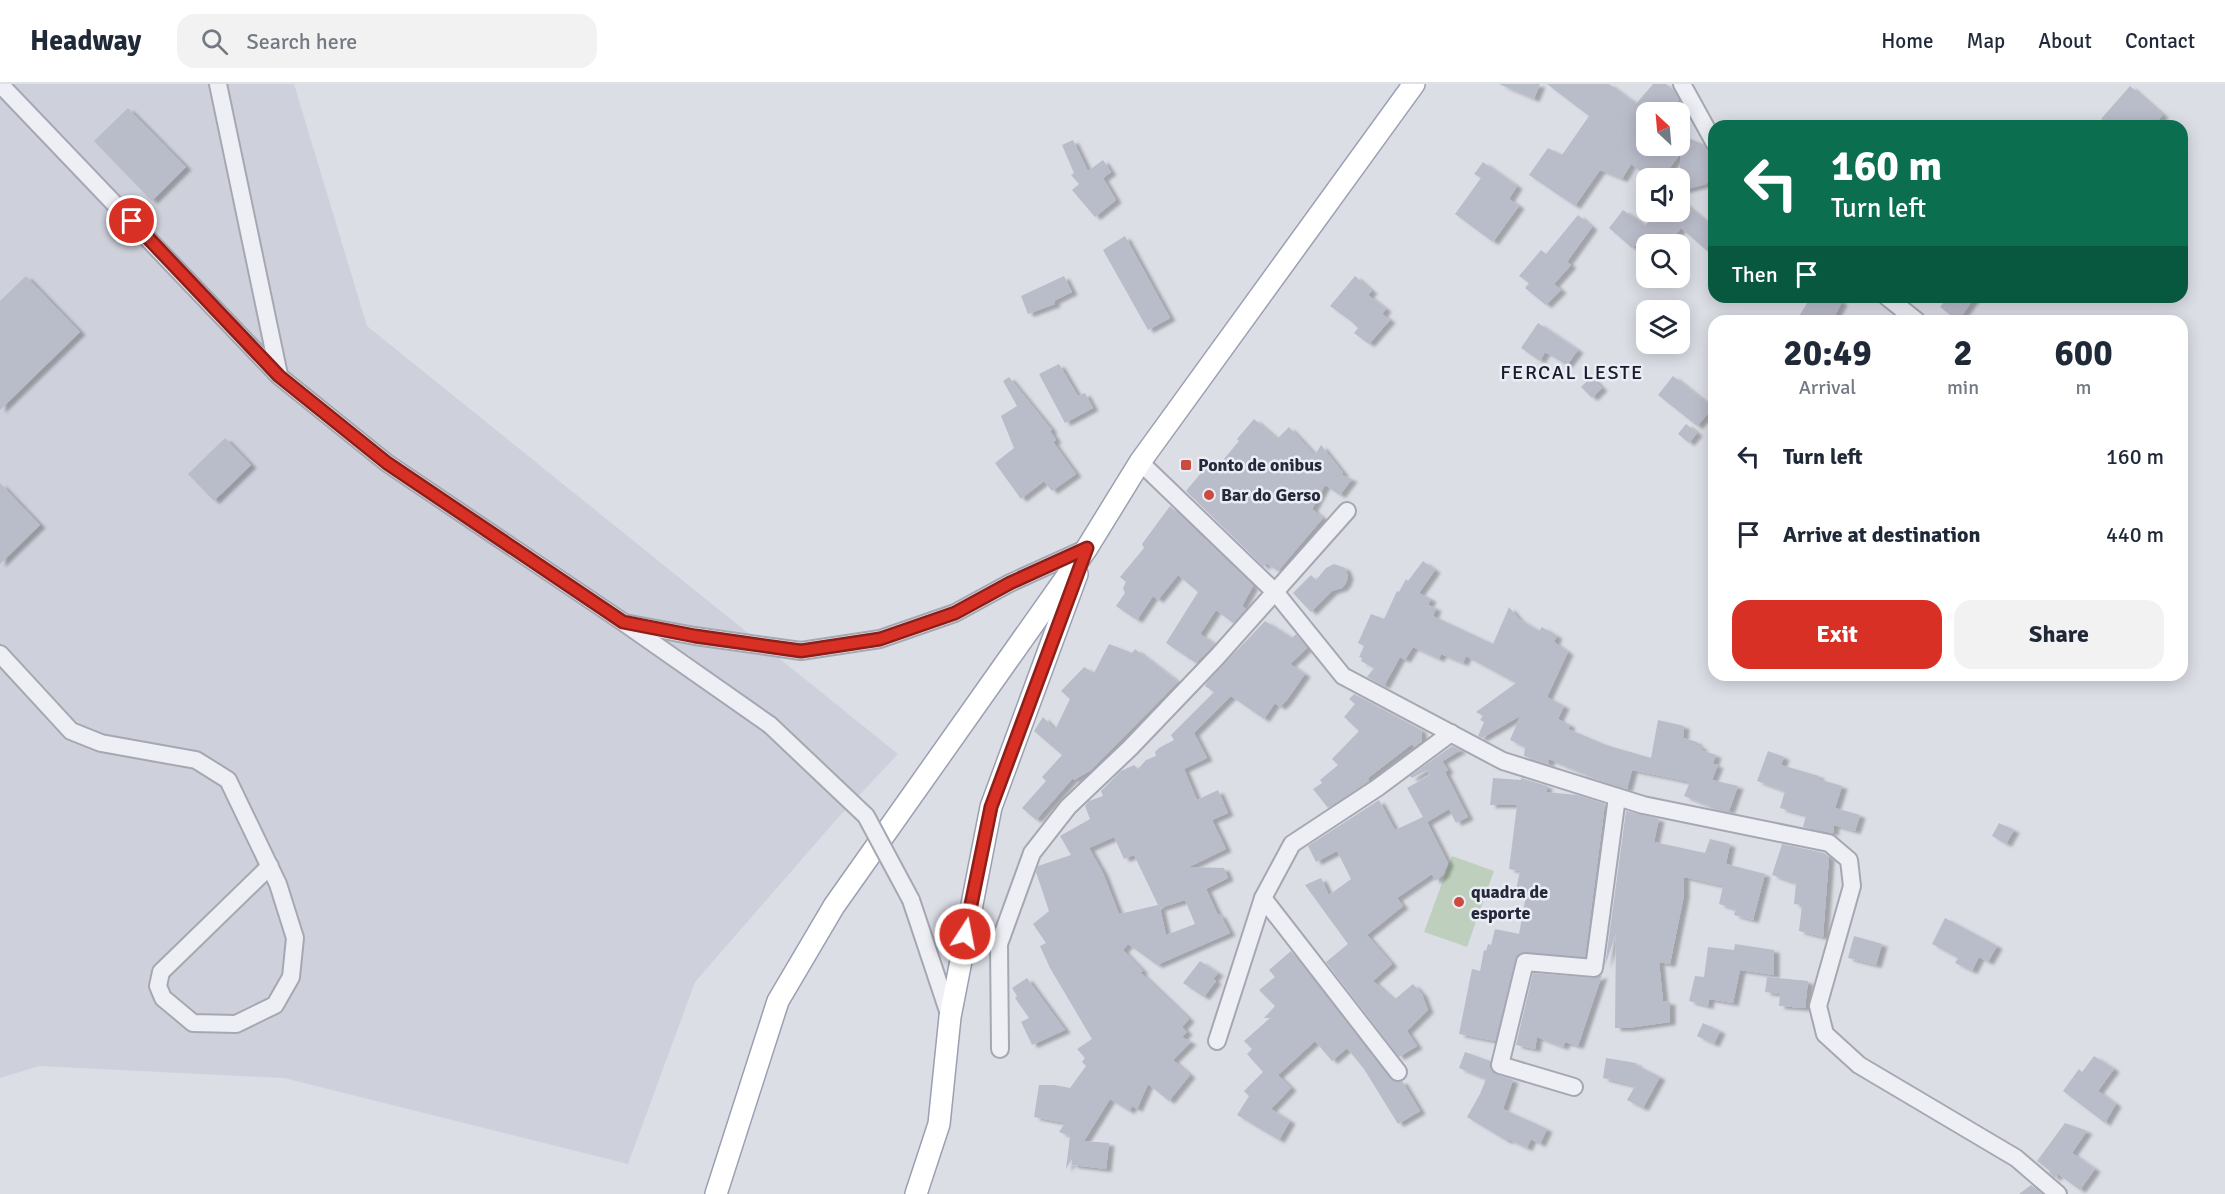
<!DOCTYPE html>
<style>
body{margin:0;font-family:Signika,sans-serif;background:#f2f2f3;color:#1f2937;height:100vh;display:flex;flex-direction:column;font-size:22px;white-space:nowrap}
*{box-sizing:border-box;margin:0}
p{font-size:20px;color:#747a83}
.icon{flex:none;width:33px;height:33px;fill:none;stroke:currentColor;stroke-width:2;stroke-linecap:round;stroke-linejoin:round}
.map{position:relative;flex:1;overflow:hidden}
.panel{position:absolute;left:1708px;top:231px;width:480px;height:366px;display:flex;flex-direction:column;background:#fff;border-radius:18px;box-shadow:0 3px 15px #0003}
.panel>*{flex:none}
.hud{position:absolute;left:1708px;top:36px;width:480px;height:183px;border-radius:18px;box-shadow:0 3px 15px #0003;background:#0b6e4f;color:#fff;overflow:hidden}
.needle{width:39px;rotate:334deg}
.fabs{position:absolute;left:1636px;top:18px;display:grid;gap:12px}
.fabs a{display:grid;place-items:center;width:54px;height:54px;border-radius:12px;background:#fff;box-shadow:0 3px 15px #0003;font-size:30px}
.pin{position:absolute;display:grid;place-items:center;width:51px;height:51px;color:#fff;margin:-26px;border:3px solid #fff;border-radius:50%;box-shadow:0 2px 6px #0007}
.me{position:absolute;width:66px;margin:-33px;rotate:11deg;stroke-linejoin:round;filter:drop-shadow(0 0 4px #0008)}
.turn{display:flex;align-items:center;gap:21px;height:126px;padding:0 24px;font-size:27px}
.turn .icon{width:78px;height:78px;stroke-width:2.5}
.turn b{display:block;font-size:42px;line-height:51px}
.then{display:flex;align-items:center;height:57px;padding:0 24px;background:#0003;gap:12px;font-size:22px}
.eta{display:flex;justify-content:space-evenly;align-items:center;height:102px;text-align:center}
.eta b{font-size:36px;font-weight:700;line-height:42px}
.cta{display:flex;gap:12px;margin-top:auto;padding:12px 24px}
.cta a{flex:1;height:69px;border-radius:18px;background:#d93025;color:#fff;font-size:24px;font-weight:700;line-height:69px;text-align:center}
.cta a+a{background:#f2f2f3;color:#1f2937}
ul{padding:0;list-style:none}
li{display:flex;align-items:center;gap:18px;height:78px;padding:0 24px}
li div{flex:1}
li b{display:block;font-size:22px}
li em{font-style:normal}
header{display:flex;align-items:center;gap:36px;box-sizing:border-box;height:84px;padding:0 30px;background:#fff;border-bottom:2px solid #e0e1e3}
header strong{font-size:28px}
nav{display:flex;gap:33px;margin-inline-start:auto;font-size:21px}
.search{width:420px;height:54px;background:#f2f2f3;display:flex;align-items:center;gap:15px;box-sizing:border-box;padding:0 21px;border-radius:18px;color:#747a83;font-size:22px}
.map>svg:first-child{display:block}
.built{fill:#ced0db}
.green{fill:#bed0bd}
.building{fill:#b9bcc9;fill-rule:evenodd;filter:url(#shadow)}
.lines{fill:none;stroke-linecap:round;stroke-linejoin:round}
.minor-casing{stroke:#a5a8b3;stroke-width:20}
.major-casing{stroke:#9b9fb2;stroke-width:24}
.minor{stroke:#eeeff5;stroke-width:16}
.major{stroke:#fff;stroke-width:21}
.minor-bridge-casing{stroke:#a5a8b3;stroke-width:20;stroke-linecap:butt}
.minor-bridge{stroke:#eeeff5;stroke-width:16}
.route-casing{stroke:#8d1f18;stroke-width:15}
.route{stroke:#d93025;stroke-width:10}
.poi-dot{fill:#cc4a40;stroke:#ebedf4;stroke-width:2}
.labels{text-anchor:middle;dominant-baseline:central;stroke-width:5;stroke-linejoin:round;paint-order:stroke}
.poi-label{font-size:18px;font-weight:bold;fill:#26293c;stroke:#ebedf4;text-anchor:start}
.neighbourhood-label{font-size:20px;letter-spacing:1.5px;fill:#181b2d;stroke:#ebedf4}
</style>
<header>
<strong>Headway</strong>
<div class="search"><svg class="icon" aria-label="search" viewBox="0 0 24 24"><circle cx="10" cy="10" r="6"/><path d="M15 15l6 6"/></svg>Search here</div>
<nav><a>Home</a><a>Map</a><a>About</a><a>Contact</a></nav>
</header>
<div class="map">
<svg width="2225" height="1110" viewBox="0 0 2225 1110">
<defs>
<filter id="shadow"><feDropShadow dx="5.5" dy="3" stdDeviation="1.5" flood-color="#0004"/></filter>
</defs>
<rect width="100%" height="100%" fill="#dcdee6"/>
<path class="built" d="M0,0H294L367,242L898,670L836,736L695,898L628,1080L284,994L39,982L0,994Z"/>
<path class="green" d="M1452,772L1494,787L1467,863L1424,848Z"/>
<g class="building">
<path d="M1499,0H1540L1534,15Z"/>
<path d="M1547,0H1609L1636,20L1653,0H1666L1673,5L1679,16L1667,28H1647V62H1680V51L1703,60L1707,66L1714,71V88L1706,100L1680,107V70L1663,93L1650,84L1645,90L1631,80L1622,95L1600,86L1575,122L1529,91L1548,64L1562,71L1589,32Z"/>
<path d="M2130,2L2163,31L2153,42H2109L2101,35Z"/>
<path d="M128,24L186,83L152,117L94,57Z"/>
<path d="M1073,56L1088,87L1103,76L1111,88L1103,94L1116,116L1095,133L1072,106L1079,100L1071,91L1074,89L1062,61Z"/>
<path d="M1483,78L1517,102L1509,115L1519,122L1493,158L1455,130L1481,94L1474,90Z"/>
<path d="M1680,116L1714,144V173L1681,144L1668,160H1647V169L1635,161L1632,164L1609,144L1623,126L1645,142L1656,128H1680Z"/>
<path d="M1578,131L1592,143L1567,178L1571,181L1554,200L1561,206L1546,221L1525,204L1529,199L1519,192L1541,166L1546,170Z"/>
<path d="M1125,152L1170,234L1148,246L1103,166Z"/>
<path d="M26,192L80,248L0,326V217Z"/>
<path d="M1064,192L1072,208L1054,217L1055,220L1028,230L1021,212Z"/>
<path d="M1355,192L1372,207L1368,211L1386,225L1382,230L1390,236L1369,260L1354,249L1358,244L1352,238L1330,222Z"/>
<path d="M1811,213H1834L1842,218L1832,237H1796Z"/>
<path d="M1948,213H1975L1958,237L1940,223Z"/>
<path d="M1538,239L1578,266L1567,281L1545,268L1540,277L1521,264Z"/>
<path d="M1059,280L1078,312L1085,309L1093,324L1065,339L1039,290Z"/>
<path d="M1673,292L1713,324L1697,342L1658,311Z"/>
<path d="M1009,293L1052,346L1050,347L1056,356L1053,358L1076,390L1052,407L1044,397L1021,415L995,379L1014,364L1001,332L1017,322L1003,297Z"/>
<path d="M1591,293L1602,304L1592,314L1581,303Z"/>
<path d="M1254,335L1277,355L1289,343L1315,371L1321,361L1343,389L1342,391L1352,395L1340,411L1325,401L1312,425L1323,434L1278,487L1266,479L1264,483L1186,407L1206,383L1213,388L1239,357L1237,355Z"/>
<path d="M1686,340L1697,349L1689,359L1678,350Z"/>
<path d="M225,354L251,381L214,417L188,390Z"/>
<path d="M0,399L40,441L0,480Z"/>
<path d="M1170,422L1253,502L1242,522L1246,525L1233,539L1216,526L1200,550L1215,560L1196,579L1166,559L1198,508L1178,491L1158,516L1153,512L1137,536L1116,522L1125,509L1123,504L1126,498L1120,493L1144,464L1142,460Z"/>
<path d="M1423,477L1435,486L1419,509L1431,515L1428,521L1436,524L1433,532L1493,560L1509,523L1519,535L1539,547L1542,543L1557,552L1554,558L1568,568L1547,613L1564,622L1558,635L1570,641L1568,645L1606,661L1651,674L1658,636L1684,642L1683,654L1697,658V661L1702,663L1701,666L1716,671L1713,680L1718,681L1712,696L1738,702L1729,727L1707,721L1684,712L1690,698L1632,686L1627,705L1601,697L1549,675V680L1524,672L1525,663L1510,656L1520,632L1482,654L1478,652L1484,638L1480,636L1483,632L1476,628L1516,599L1466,572L1463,579L1441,570L1439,575L1413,563L1405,576L1400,573L1384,602L1367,593L1374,584L1361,577L1362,574L1359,573L1364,562L1358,559L1371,530L1384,535L1397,507L1399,508L1406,495L1408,497Z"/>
<path d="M1334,480L1345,484L1348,492L1346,499L1342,504L1332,507L1311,528L1293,509L1311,491L1316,496L1326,484Z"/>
<path d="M1265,537L1292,554L1296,550L1307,564L1290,580L1305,590L1286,617L1280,623L1275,619L1264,635L1231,612L1194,649L1207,674L1184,685L1197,716L1218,706L1228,729L1212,736L1226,765L1189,783L1224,784L1228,794L1206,805L1218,831L1220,830L1230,849L1157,881L1128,860L1123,866L1143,887L1140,888L1189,935L1182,943L1187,948L1182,953L1191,958L1173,976L1190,991L1169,1017L1148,1000L1137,1025L1132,1022L1129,1027L1110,1015L1084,1057L1109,1059L1106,1085L1072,1081V1075L1066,1085L1070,1052L1059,1048L1065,1039L1034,1033L1039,1001H1054L1070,1004L1086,982L1082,978L1085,974L1077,965L1092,955L1050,884L1040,862L1046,859L1033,840L1049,827L1036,788L1038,782L1071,771L1060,752L1090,735L1085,722L1089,717L1103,712L1101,707L1121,687L1134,681L1138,685L1146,676L1156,672L1155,668L1159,664L1174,656L1171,651L1214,608L1205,602L1207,598ZM1114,753L1124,775L1134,771L1158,821L1119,830L1103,789L1089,764ZM1185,816L1195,840L1166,851L1160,824Z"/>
<path d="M1109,560L1132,569L1135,565L1178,598L1091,686L1074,696L1073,694L1036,736L1022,724L1046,697L1042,693L1062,671L1034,647L1043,633L1055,646L1070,615L1061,607L1084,583L1094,589Z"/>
<path d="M1354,610L1421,646L1422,657L1414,663L1412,660L1368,694L1369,697L1328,724L1313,705L1322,699L1320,696L1338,681L1332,675L1359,647L1344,633L1355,620L1349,615Z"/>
<path d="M1452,662L1461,666L1442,677L1448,686L1445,688L1468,733L1456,739L1449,725L1427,738L1448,779L1443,791L1435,797L1432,790L1397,814L1403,822L1367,851L1392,880L1373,897L1394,916L1413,900L1422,910L1428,926L1407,947L1417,962L1399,973L1326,878L1348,860L1305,801L1321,794L1329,811L1351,795L1337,767L1316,778L1308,762L1379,716L1395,746L1423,733L1407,704L1430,691L1427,686L1412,694L1410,692Z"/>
<path d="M1768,667L1784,673L1781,681L1819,692L1818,695L1842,702L1835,724L1860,731L1855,747L1834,741L1833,749L1803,743L1806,731L1780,724L1785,707L1757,697Z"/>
<path d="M1493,694L1521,696V694L1547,702L1546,708L1577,711L1605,720L1585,873L1526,868L1517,871L1495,957L1459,950L1472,885L1480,887L1484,866L1486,867L1488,860L1491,861L1495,845L1519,850L1526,811L1515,810L1520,787L1509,785L1517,721H1490Z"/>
<path d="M1626,727L1659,735L1654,758L1705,769L1710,755L1730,760L1726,780L1765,790L1753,836L1734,831L1736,825L1719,820L1723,802L1684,793V811L1670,880L1659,878L1663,917L1670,918V938L1628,944H1615L1616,849L1605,882Z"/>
<path d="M1999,739L2014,746L2006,760L1992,752Z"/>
<path d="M1782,760L1824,769L1829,773L1823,853L1799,847L1802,821L1794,820L1796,799L1772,791Z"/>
<path d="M1945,834L1997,862L1988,878L1979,873L1972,887L1955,879L1958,874L1932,860Z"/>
<path d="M1854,852L1882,860L1876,881L1848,874Z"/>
<path d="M1735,860L1774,866V891L1740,886L1733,919L1709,915L1708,922L1689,917L1695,892L1704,893L1708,863L1734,866Z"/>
<path d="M1291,867L1390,994L1395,998L1402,997L1420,1027L1398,1040L1364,985L1347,964L1332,977L1315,957L1278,991L1291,1004L1271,1025L1290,1037L1279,1056L1237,1031L1249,1012L1244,1007L1263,988L1247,970L1252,965L1244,957L1270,934H1264L1275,922L1259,906L1275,893L1269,886Z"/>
<path d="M1200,877L1218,889L1213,895L1216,897L1204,913L1183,899Z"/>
<path d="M1533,889L1593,894L1602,891L1578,962L1565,958L1563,963L1537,953L1535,965L1516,961Z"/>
<path d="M1767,893L1808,897L1805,924L1779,922L1780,910L1765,908Z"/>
<path d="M1027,894L1065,946L1032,961L1021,938L1029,934L1015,914L1017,912L1012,904Z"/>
<path d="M1703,939L1720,947L1714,960L1697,952Z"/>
<path d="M1465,968L1490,977V983L1493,989L1513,996L1503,1025L1547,1045L1540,1060L1531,1055L1527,1064L1508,1055L1507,1057L1467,1033L1480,1010L1486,995L1459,984Z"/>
<path d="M2094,972L2114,985L2098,1007L2116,1020L2105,1039L2063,1007L2079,985L2082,988Z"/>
<path d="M1606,974L1636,979V981L1660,993L1643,1024L1627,1016L1635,1002L1603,994Z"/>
<path d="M2065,1039L2087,1047L2072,1069L2095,1085L2080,1106L2058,1090L2055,1094L2049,1088L2050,1087L2037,1077Z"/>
<path d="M2031,1101L2042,1110H2019Z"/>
</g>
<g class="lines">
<defs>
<g id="minor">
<path d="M0,0L279,292L387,379L623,538L770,641"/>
<path d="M218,0L279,291"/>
<path d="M1682,0L1714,58"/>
<path d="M1887,213L1917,237"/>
<path d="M1140,378L1276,509L1343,592L1503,677L1643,721L1829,759L1849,776L1852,802L1818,922L1825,950L1859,981L2016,1074L2058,1110"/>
<path d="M630,540L695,552L801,567L880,555L955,529L1010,499L1087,464"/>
<path d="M0,570L71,647L101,659L196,676L228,696L278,800L295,854L291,893L275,921L236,940L193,939L163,914L158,902L161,888L270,782"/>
<path d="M1263,814L1398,988"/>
<path d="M911,816L950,933"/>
<path d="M1217,957L1263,814L1292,760L1377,704L1451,649"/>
<path d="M1000,965L999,860L1032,769L1068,723L1130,664L1217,573L1347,427"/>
<path d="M1574,1003L1500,981L1525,878L1594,884L1617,713"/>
</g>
<g id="major">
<path d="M716,1110L778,917L834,822L1087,464L1140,378L1414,0"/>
<path d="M916,1110L939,1040L950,933L991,723L1077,490"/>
</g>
</defs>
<use href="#minor" class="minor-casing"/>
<use href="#major" class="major-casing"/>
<use href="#minor" class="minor"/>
<use href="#major" class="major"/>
<defs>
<path id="minor-bridge" d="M770,641L866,732L911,816"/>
</defs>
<use href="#minor-bridge" class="minor-bridge-casing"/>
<use href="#minor-bridge" class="minor-bridge"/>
</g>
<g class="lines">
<defs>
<path id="route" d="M132,137L279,292L387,379L623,538L695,552L801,567L880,555L955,529L1010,499L1087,464L991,723L965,850"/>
</defs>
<use href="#route" class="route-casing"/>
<use href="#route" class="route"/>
</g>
<g class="poi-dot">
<rect x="1180" y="375" width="12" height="12" rx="3"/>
<circle cx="1209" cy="411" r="6"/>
<circle cx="1459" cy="818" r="6"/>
</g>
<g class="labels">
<g class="poi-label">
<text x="1198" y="381">Ponto de onibus</text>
<text x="1221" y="411">Bar do Gerso</text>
<text x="1471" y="808">quadra de<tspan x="1471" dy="21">esporte</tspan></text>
</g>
<g class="neighbourhood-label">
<text x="1572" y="288">FERCAL LESTE</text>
</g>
</g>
</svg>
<div class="fabs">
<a><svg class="needle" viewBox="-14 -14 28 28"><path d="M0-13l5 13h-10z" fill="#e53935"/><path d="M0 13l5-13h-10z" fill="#747a83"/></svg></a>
<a><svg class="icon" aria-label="sound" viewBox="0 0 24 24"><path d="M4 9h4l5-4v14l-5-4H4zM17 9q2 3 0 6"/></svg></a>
<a><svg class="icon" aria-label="search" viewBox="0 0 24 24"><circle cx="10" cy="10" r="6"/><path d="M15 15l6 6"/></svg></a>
<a><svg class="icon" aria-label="layers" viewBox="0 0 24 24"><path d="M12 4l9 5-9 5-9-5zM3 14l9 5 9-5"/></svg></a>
</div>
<div class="pin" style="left:132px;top:137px;background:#d93025"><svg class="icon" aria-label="arrive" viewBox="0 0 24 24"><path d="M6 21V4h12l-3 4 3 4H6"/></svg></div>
<svg class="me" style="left:965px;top:850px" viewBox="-20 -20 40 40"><circle r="17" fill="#d93025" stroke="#fff" stroke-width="3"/><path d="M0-11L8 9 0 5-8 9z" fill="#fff"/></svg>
<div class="hud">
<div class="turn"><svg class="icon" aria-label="left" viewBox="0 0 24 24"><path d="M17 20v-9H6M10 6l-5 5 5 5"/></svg><div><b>160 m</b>Turn left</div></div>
<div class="then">Then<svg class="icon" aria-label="arrive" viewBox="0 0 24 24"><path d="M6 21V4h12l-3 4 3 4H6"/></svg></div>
</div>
<section class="panel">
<div class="eta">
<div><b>20:49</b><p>Arrival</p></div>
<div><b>2</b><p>min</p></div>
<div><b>600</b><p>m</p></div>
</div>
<ul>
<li><svg class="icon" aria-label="left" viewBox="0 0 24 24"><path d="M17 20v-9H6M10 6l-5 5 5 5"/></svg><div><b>Turn left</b></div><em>160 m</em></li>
<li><svg class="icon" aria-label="arrive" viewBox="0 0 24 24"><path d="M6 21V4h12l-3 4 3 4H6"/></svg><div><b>Arrive at destination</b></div><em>440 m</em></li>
</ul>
<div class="cta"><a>Exit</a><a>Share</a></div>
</section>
</div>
